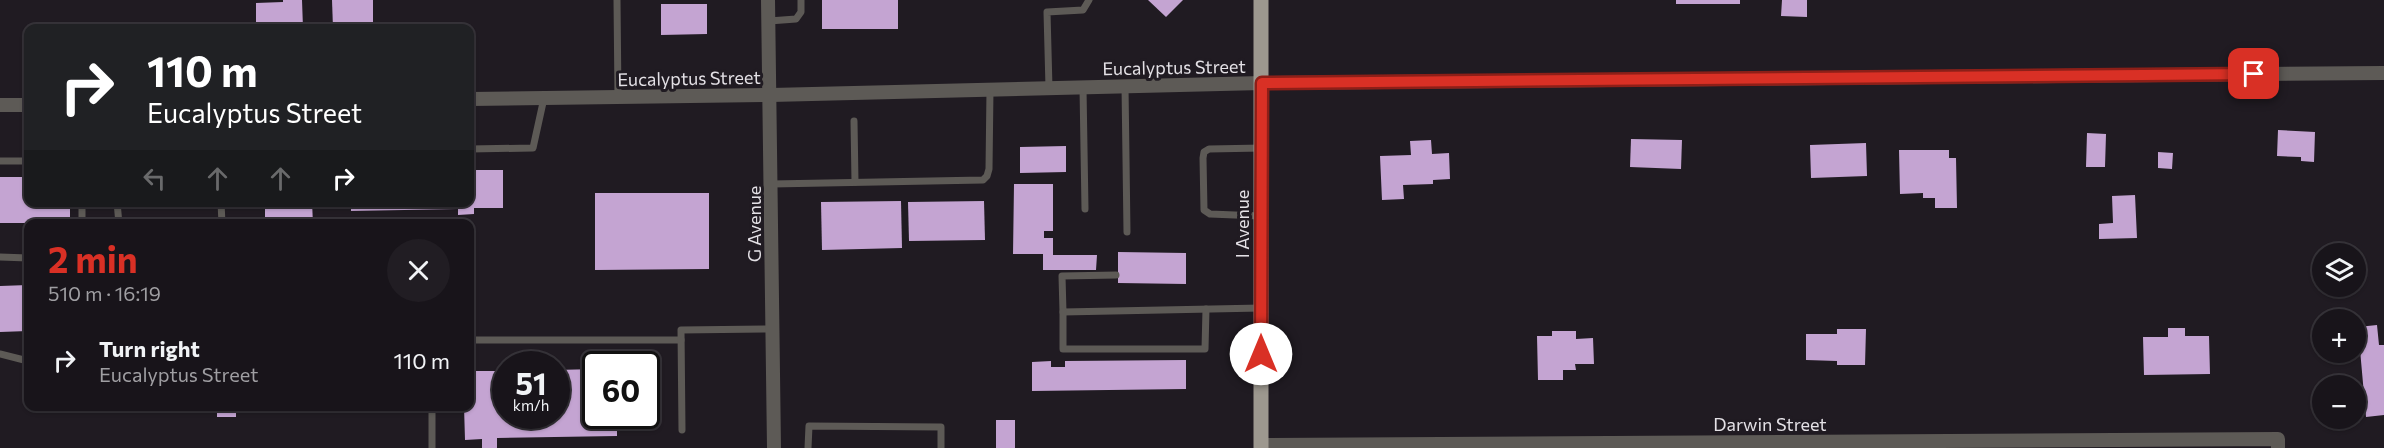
<!DOCTYPE html>
<meta charset="utf-8">
<style>
body{margin:0;font-family:Commissioner,sans-serif;background:#211d23;color:#f1f3f6;height:100vh;display:flex;flex-direction:column;font-size:22px;white-space:nowrap}
*{box-sizing:border-box;margin:0}
p{font-size:20px;color:#9f9ea2}
.icon{flex:none;width:33px;height:33px;fill:none;stroke:currentColor;stroke-width:2;stroke-linecap:round;stroke-linejoin:round}
.map{position:relative;flex:1;overflow:hidden}
.sheet{position:absolute;left:24px;top:219px;width:450px;height:192px;display:flex;flex-direction:column;background:#18141a;border-radius:12px;box-shadow:0 2px 4px #0004,0 0 0 2px #363339}
.sheet>*{flex:none}
.guide{position:absolute;left:24px;top:24px;width:450px;height:183px;border-radius:12px;box-shadow:0 2px 4px #0004,0 0 0 2px #363339;background:#202124;color:#fff;overflow:hidden}
.controls{position:absolute;left:2312px;top:243px;display:grid;gap:12px}
.controls a{display:grid;place-items:center;width:54px;height:54px;border-radius:50%;background:#18141a;box-shadow:0 2px 4px #0004,0 0 0 2px #363339;font-size:30px}
.speed{position:absolute;left:492px;top:351px;display:flex;gap:12px;font-size:30px;font-weight:700;text-align:center}
.speed>*{display:grid;place-content:center;width:78px;height:78px;border-radius:50%;background:#18141a;box-shadow:0 2px 4px #0004,0 0 0 2px #363339;line-height:1}
.speed small{font-size:15px;font-weight:400}
.speed .limit{border:3px solid #111;border-radius:9px;background:#fff;color:#111}
.pin{position:absolute;display:grid;place-items:center;width:51px;height:51px;color:#fff;margin:-26px;border-radius:12px;box-shadow:0 3px 9px #0006}
.me{position:absolute;width:66px;margin:-33px;rotate:0deg;stroke-linejoin:round;filter:drop-shadow(0 0 4px #0008)}
.turn{display:flex;align-items:center;gap:21px;height:126px;padding:0 24px;font-size:27px}
.turn .icon{width:78px;height:78px;stroke-width:2.5}
.turn b{display:block;font-size:42px;line-height:51px}
.lanes{display:flex;align-items:center;height:57px;padding:0 24px;background:#0003;justify-content:center;gap:30px;direction:ltr}
.lanes .off{opacity:.35}
.round{display:grid;place-items:center;flex:none;width:63px;height:63px;border-radius:32px;background:#211d23}
.summary{display:flex;align-items:center;justify-content:space-between;height:102px;padding:0 24px}
h1{font-size:36px;font-weight:700;line-height:45px;color:#d93025}
ul{padding:0;list-style:none}
li{display:flex;align-items:center;gap:18px;height:78px;padding:0 24px}
li div{flex:1}
li b{display:block;font-size:22px}
li em{font-style:normal}
.map>svg:first-child{display:block}
.building{fill:#c4a4d2}
.lines{fill:none;stroke-linecap:round;stroke-linejoin:round}
.service{stroke:#5d5a56;stroke-width:7}
.minor{stroke:#5d5a56;stroke-width:14}
.primary{stroke:#9d988f;stroke-width:15}
.route-casing{stroke:#8d1f18;stroke-width:15}
.route{stroke:#d93025;stroke-width:10}
.labels{text-anchor:middle;dominant-baseline:central;stroke-width:6;stroke-linejoin:round;paint-order:stroke}
.street-label{font-size:18px;fill:#e4e1e6;stroke:#201b22}
</style>
<div class="map">
<svg width="2384" height="448" viewBox="0 0 2384 448">
<rect width="100%" height="100%" fill="#201b22"/>
<g class="building">
<path d="M283,0H302L303,28H256V3L283,2Z"/>
<path d="M332,0H373V28H333Z"/>
<rect x="822" y="0" width="76" height="29"/>
<path d="M1148,0H1183L1166,17Z"/>
<rect x="1676" y="0" width="64" height="4"/>
<path d="M1782,0H1807V17L1781,16Z"/>
<path d="M661,4H707V34L661,35Z"/>
<path d="M2278,130L2315,132L2314,162L2301,161V157L2277,156Z"/>
<path d="M2087,133L2106,134L2105,167H2086Z"/>
<path d="M1631,139L1682,140L1681,169L1630,167Z"/>
<path d="M1431,140L1432,154L1449,153L1450,179L1433,180V184L1403,185L1404,199L1382,200L1380,156L1411,155L1410,141Z"/>
<path d="M1866,143L1867,176L1811,178L1810,145Z"/>
<path d="M1066,146V172L1020,173V147Z"/>
<path d="M1899,150H1949V158H1956L1957,208H1935V198H1923V193L1900,194Z"/>
<path d="M2158,152L2173,153L2172,169L2158,168Z"/>
<path d="M470,170H503V208H474V214L458,215V209L351,211V202H470Z"/>
<path d="M0,177H28V202H70V223H0Z"/>
<path d="M1014,184H1053V231H1044V238H1053V255H1097L1096,270H1043V254H1013Z"/>
<path d="M595,193H709V269L595,270Z"/>
<path d="M2135,195L2137,238L2099,239V224L2113,223L2112,196Z"/>
<path d="M901,201L902,248L822,250L821,202Z"/>
<path d="M984,201L985,240L909,241L908,202Z"/>
<path d="M265,202H312L313,224H265Z"/>
<path d="M1118,252L1186,253V284L1118,283Z"/>
<path d="M28,285V331L0,332V286Z"/>
<path d="M2377,325L2379,345H2384V415L2366,417L2358,327Z"/>
<path d="M2168,328H2185V336H2209L2210,374L2144,375L2143,337H2168Z"/>
<path d="M1837,329H1866L1865,365H1837V361L1806,360V334H1837Z"/>
<path d="M1552,331H1576V339L1593,338L1594,364H1575L1576,370H1563V380H1538L1537,336H1552Z"/>
<path d="M1186,360V389L1032,391V362L1051,361V367H1065V361Z"/>
<path d="M596,369V416H617V436L497,438V448H482V439L465,440L464,406H470V371H506V416H556V370Z"/>
<rect x="217" y="406" width="19" height="11"/>
<rect x="996" y="420" width="19" height="28"/>
</g>
<g class="lines">
<g class="service">
<path d="M617,0L618,97"/>
<path d="M769,21L796,19L801,12V0"/>
<path d="M1125,86L1127,232"/>
<path d="M1049,88L1047,12L1083,10L1089,0"/>
<path d="M1083,88L1085,209"/>
<path d="M854,121L855,182"/>
<path d="M470,149L533,148L544,98"/>
<path d="M0,161H28"/>
<path d="M772,184L983,180L987,176L989,169L990,90"/>
<path d="M82,202V224"/>
<path d="M117,202L119,224"/>
<path d="M221,202L222,224"/>
<path d="M1260,216L1210,214L1204,210L1203,158L1204,152L1209,149L1262,148"/>
<path d="M0,257L28,258"/>
<path d="M1116,275L1062,276L1063,312L1261,308"/>
<path d="M1063,312V349H1205L1206,309"/>
<path d="M470,340H681"/>
<path d="M0,354L28,361"/>
<path d="M432,406V448"/>
<path d="M682,430L681,330L773,329"/>
<path d="M808,448L809,426L941,427V448"/>
</g>
<g class="minor">
<path d="M768,0L774,448"/>
<path d="M470,99L771,95L1262,83L2384,73"/>
<path d="M0,105H28"/>
<path d="M1261,445L2278,439V448"/>
</g>
<path class="primary" d="M1261,0V448"/>
</g>
<g class="lines">
<defs>
<path id="route" d="M1261,354L1262,83L2254,74"/>
</defs>
<use href="#route" class="route-casing"/>
<use href="#route" class="route"/>
</g>
<g class="labels">
<g class="street-label">
<text transform="translate(1174 67) rotate(-1)">Eucalyptus Street</text>
<text transform="translate(689 78) rotate(-1)">Eucalyptus Street</text>
<text transform="translate(754 224) rotate(-90)">G Avenue</text>
<text transform="translate(1242 224) rotate(-90)">I Avenue</text>
<text x="1770" y="424">Darwin Street</text>
</g>
</g>
</svg>
<div class="controls">
<a><svg class="icon" aria-label="layers" viewBox="0 0 24 24"><path d="M12 4l9 5-9 5-9-5zM3 14l9 5 9-5"/></svg></a>
<a>+</a>
<a>−</a>
</div>
<div class="speed"><div>51<small>km/h</small></div><div class="limit">60</div></div>
<div class="pin" style="left:2254px;top:74px;background:#d93025"><svg class="icon" aria-label="arrive" viewBox="0 0 24 24"><path d="M6 21V4h12l-3 4 3 4H6"/></svg></div>
<svg class="me" style="left:1261px;top:354px" viewBox="-20 -20 40 40"><circle r="19" fill="#fff"/><path d="M0-13L10 11 0 6-10 11z" fill="#d93025"/></svg>
<div class="guide">
<div class="turn"><svg class="icon" aria-label="right" viewBox="0 0 24 24"><path d="M7 20v-9h11M14 6l5 5-5 5"/></svg><div><b>110 m</b>Eucalyptus Street</div></div>
<div class="lanes"><svg class="icon off" aria-label="left" viewBox="0 0 24 24"><path d="M17 20v-9H6M10 6l-5 5 5 5"/></svg><svg class="icon off" aria-label="ahead" viewBox="0 0 24 24"><path d="M12 20V5M6 11l6-6 6 6"/></svg><svg class="icon off" aria-label="ahead" viewBox="0 0 24 24"><path d="M12 20V5M6 11l6-6 6 6"/></svg><svg class="icon" aria-label="right" viewBox="0 0 24 24"><path d="M7 20v-9h11M14 6l5 5-5 5"/></svg></div>
</div>
<section class="sheet">
<div class="summary"><div><h1>2 min</h1><p>510 m · 16:19</p></div><a class="round"><svg class="icon" aria-label="close" viewBox="0 0 24 24"><path d="M6 6l12 12M18 6L6 18"/></svg></a></div>
<ul>
<li><svg class="icon" aria-label="right" viewBox="0 0 24 24"><path d="M7 20v-9h11M14 6l5 5-5 5"/></svg><div><b>Turn right</b><p>Eucalyptus Street</p></div><em>110 m</em></li>
</ul>
</section>
</div>
